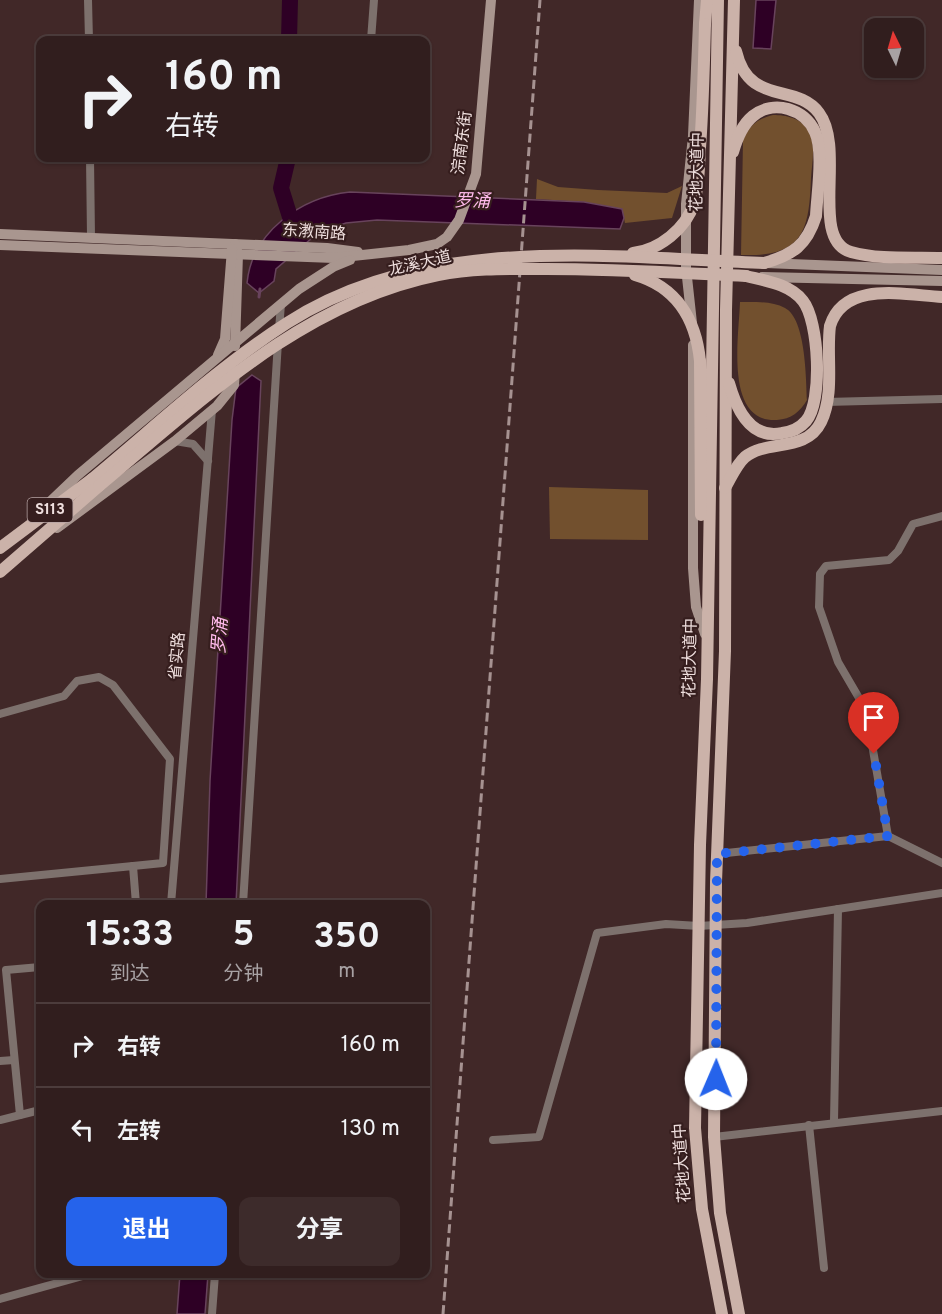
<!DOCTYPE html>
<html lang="zh">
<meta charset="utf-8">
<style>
body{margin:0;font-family:Overpass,"Noto Sans SC",sans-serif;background:#3d2b2b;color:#f1f3f6;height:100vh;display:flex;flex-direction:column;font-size:22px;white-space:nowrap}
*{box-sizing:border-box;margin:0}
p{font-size:20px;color:#a8a2a4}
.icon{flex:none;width:33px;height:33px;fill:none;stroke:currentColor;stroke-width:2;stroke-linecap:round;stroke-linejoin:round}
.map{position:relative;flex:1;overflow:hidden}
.sheet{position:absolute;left:36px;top:900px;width:394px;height:378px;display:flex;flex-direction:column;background:#311e1e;border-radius:12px;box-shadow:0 2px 4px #0004,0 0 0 2px #4c3c3c}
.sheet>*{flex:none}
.banner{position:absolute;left:36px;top:36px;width:394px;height:126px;border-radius:12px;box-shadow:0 2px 4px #0004,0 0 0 2px #4c3c3c;background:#311e1e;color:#f1f3f6;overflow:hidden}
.needle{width:39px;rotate:355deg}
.tools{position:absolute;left:864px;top:18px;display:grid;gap:12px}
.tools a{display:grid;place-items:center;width:60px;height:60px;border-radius:12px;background:#311e1e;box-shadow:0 2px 4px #0004,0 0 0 2px #4c3c3c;font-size:30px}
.pin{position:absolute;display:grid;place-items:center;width:51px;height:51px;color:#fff;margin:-62px -26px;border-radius:50% 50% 50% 0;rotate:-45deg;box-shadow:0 0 6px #0007}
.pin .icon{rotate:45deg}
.me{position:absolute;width:66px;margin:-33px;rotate:1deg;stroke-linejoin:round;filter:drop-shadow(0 0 4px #0008)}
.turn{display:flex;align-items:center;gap:21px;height:126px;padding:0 30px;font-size:27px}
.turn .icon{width:78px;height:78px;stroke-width:2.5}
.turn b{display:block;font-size:42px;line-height:51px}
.eta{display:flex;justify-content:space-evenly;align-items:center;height:102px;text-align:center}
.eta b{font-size:36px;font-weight:700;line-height:42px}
.primary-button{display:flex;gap:12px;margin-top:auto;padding:12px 30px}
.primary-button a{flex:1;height:69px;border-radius:12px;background:#2563eb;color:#fff;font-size:24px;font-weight:700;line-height:69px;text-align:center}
.primary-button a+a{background:#3d2b2b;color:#f1f3f6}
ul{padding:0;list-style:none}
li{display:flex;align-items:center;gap:18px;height:84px;padding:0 30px;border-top:2px solid #4c3c3c}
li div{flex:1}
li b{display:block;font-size:22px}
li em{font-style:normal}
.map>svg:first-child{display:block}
.green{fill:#72502e}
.water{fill:#2e0025;stroke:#68435c;stroke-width:1.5}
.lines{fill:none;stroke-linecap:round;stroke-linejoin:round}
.stream{stroke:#68435c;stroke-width:3}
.river{stroke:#2e0025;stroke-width:16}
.street{stroke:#7d716d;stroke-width:8}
.secondary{stroke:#a9968f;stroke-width:10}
.primary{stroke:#cbb2a9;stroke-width:12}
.rail{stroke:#a69291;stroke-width:3;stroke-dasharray:9 4.5;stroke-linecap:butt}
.primary-bridge{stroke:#cbb2a9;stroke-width:12}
.route{stroke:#2563eb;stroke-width:10;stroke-dasharray:0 18}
.labels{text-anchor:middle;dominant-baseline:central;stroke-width:4.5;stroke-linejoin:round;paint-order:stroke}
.shield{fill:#361e1e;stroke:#b7a4a4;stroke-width:1.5}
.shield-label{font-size:15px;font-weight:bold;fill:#eededd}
.street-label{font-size:16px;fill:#eededd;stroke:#361e1e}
.water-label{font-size:18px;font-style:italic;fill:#feb9ea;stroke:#361e1e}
</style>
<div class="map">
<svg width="942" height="1314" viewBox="0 0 942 1314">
<rect width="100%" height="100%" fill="#412828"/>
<g class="green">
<path d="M773,115C786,115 802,118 809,132C816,145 812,163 811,178C809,232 803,257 741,255L743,140C750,125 757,119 773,115Z"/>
<path d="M537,179L558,187L598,190L667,193L682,186L672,218L625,223L622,209L584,202L536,199Z"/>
<path d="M740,302C754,302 772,301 785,308C806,319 806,379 807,400C800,412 791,419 777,420C724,423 739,336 740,302Z"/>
<path d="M549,487L648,490V540L550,539Z"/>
</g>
<g class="water">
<path d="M756,0H776L771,49L753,48Z"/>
<path d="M350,192L584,202L622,209L624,218L620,229L377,220L346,223L319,232L276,269L274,281L259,293L247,283C252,232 301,197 350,192Z"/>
<path d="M252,375L261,381L236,904H206L210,781L232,420L236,388Z"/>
<path d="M180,1274H208L205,1314H177Z"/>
</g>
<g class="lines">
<path class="stream" d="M259,297L260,289"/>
<g class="river">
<path d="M289,40L290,0"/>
<path d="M288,158L281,188L294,230"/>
</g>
<g class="street">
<path d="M88,0L89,40"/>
<path d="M371,40L374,0"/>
<path d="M90,158L91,237"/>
<path d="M279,330L281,304"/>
<path d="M826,402L942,399"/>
<path d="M175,441L193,444L208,461"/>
<path d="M0,714L64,696L77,681L99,677L113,685L170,759L163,863L133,866"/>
<path d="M888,836L866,710L838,662L819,607L820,574L826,566L889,560L898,551L913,524L942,516"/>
<path d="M717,854L888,836L942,863"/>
<path d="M0,879L133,866L136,904"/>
<path d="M171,904L212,410"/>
<path d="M243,904L278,342"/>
<path d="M0,1061L14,1060"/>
<path d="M20,1115L6,970L40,967"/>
<path d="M0,1120L40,1110"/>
<path d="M834,1121L838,909"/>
<path d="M809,1125L824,1268"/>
<path d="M714,1137L942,1111"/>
<path d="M493,1140L539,1137L597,933L666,924L699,926L747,923L942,893"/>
<path d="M0,1299L90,1274"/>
<path d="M212,1314L215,1274"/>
</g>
<g class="secondary">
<path d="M0,234L327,248L358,252"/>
<path d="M235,244L238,254L235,346"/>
<path d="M0,245L334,258L409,250L437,244L447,237L459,220L476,174L491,0"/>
<path d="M765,263L942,270"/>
<path d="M762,277L942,281"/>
<path d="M692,323L686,268V204L693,136L699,0"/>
<path d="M693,345V568L696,607L705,634"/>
<path d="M218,355L225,339L232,249"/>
<path d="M33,518L78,475L299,289L333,267L350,260"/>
<path d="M57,528L175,441L217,406L234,385L235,371"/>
</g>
<g class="primary">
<path d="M718,0L707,679L700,845L695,1128L702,1209L722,1314"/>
<path d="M734,0L726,310L725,651L716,882L714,1137L720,1213L739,1314"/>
<path d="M705,24L707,0"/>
<path d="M736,51C749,107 796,82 819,113C846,149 809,240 851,252C879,260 913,257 942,258"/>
<path d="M733,152C737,138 742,125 753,116C774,99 805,109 815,132C824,151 817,194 816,216C807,245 793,255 764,263"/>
<path d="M700,361L701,515"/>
<path d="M729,383C736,408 750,440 782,433C791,432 800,428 806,421C823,402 819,321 803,301C790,284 766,281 746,276"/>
<path d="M725,488C731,478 736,465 745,457C767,439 806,453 821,422C835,393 826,356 830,326C844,280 905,295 942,297"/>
<path d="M0,548L92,479"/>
<path d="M0,572L99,486"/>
</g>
<path class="rail" d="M443,1314L540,0"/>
<g class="primary-bridge">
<path d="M633,253C659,250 686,229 694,203C699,186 699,166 700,148C703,107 704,65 705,24"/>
<path d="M635,275C677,287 696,320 700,361"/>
<path d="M92,479C156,426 217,368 287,323C426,233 607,257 764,263"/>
<path d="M99,486C201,401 303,302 438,275C474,268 510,269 546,269C613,269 679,273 746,276"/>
</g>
</g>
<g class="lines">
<path class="route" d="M716,1079L717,854L888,836L874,754"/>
</g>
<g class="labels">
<rect class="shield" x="27.5" y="498" width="45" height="24" rx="4.5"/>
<g class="shield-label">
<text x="50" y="510">S113</text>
</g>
<g class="street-label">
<text transform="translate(463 143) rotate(-83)">浣南东街</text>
<text transform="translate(698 172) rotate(-89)">花地大道中</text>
<text transform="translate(314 233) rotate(4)">东漖南路</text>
<text transform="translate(420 264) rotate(-13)">龙溪大道</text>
<text transform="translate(178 656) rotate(-85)">省实路</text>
<text transform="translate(691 658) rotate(-89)">花地大道中</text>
<text transform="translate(683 1163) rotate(-94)">花地大道中</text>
</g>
<g class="water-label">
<text transform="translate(472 202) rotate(1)">罗涌</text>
<text transform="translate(221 636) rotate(-86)">罗涌</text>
</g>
</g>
</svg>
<div class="tools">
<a><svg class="needle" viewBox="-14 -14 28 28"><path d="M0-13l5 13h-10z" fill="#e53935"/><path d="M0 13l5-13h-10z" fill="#a8a2a4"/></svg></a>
</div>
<div class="pin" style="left:874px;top:754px;background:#d93025"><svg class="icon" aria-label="arrive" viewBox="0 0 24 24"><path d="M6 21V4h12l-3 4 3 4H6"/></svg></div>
<svg class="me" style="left:716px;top:1079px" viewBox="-20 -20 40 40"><circle r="19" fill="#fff"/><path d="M0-13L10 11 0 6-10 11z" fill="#2563eb"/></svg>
<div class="banner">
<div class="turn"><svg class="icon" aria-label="right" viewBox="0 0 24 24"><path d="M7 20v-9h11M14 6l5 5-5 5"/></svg><div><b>160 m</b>右转</div></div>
</div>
<section class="sheet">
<div class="eta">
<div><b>15:33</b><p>到达</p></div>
<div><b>5</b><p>分钟</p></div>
<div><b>350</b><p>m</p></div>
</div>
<ul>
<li><svg class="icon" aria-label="right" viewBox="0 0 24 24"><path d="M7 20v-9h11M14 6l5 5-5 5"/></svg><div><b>右转</b></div><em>160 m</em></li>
<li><svg class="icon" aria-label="left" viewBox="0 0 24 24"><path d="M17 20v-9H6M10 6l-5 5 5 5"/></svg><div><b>左转</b></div><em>130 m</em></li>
</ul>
<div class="primary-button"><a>退出</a><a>分享</a></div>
</section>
</div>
